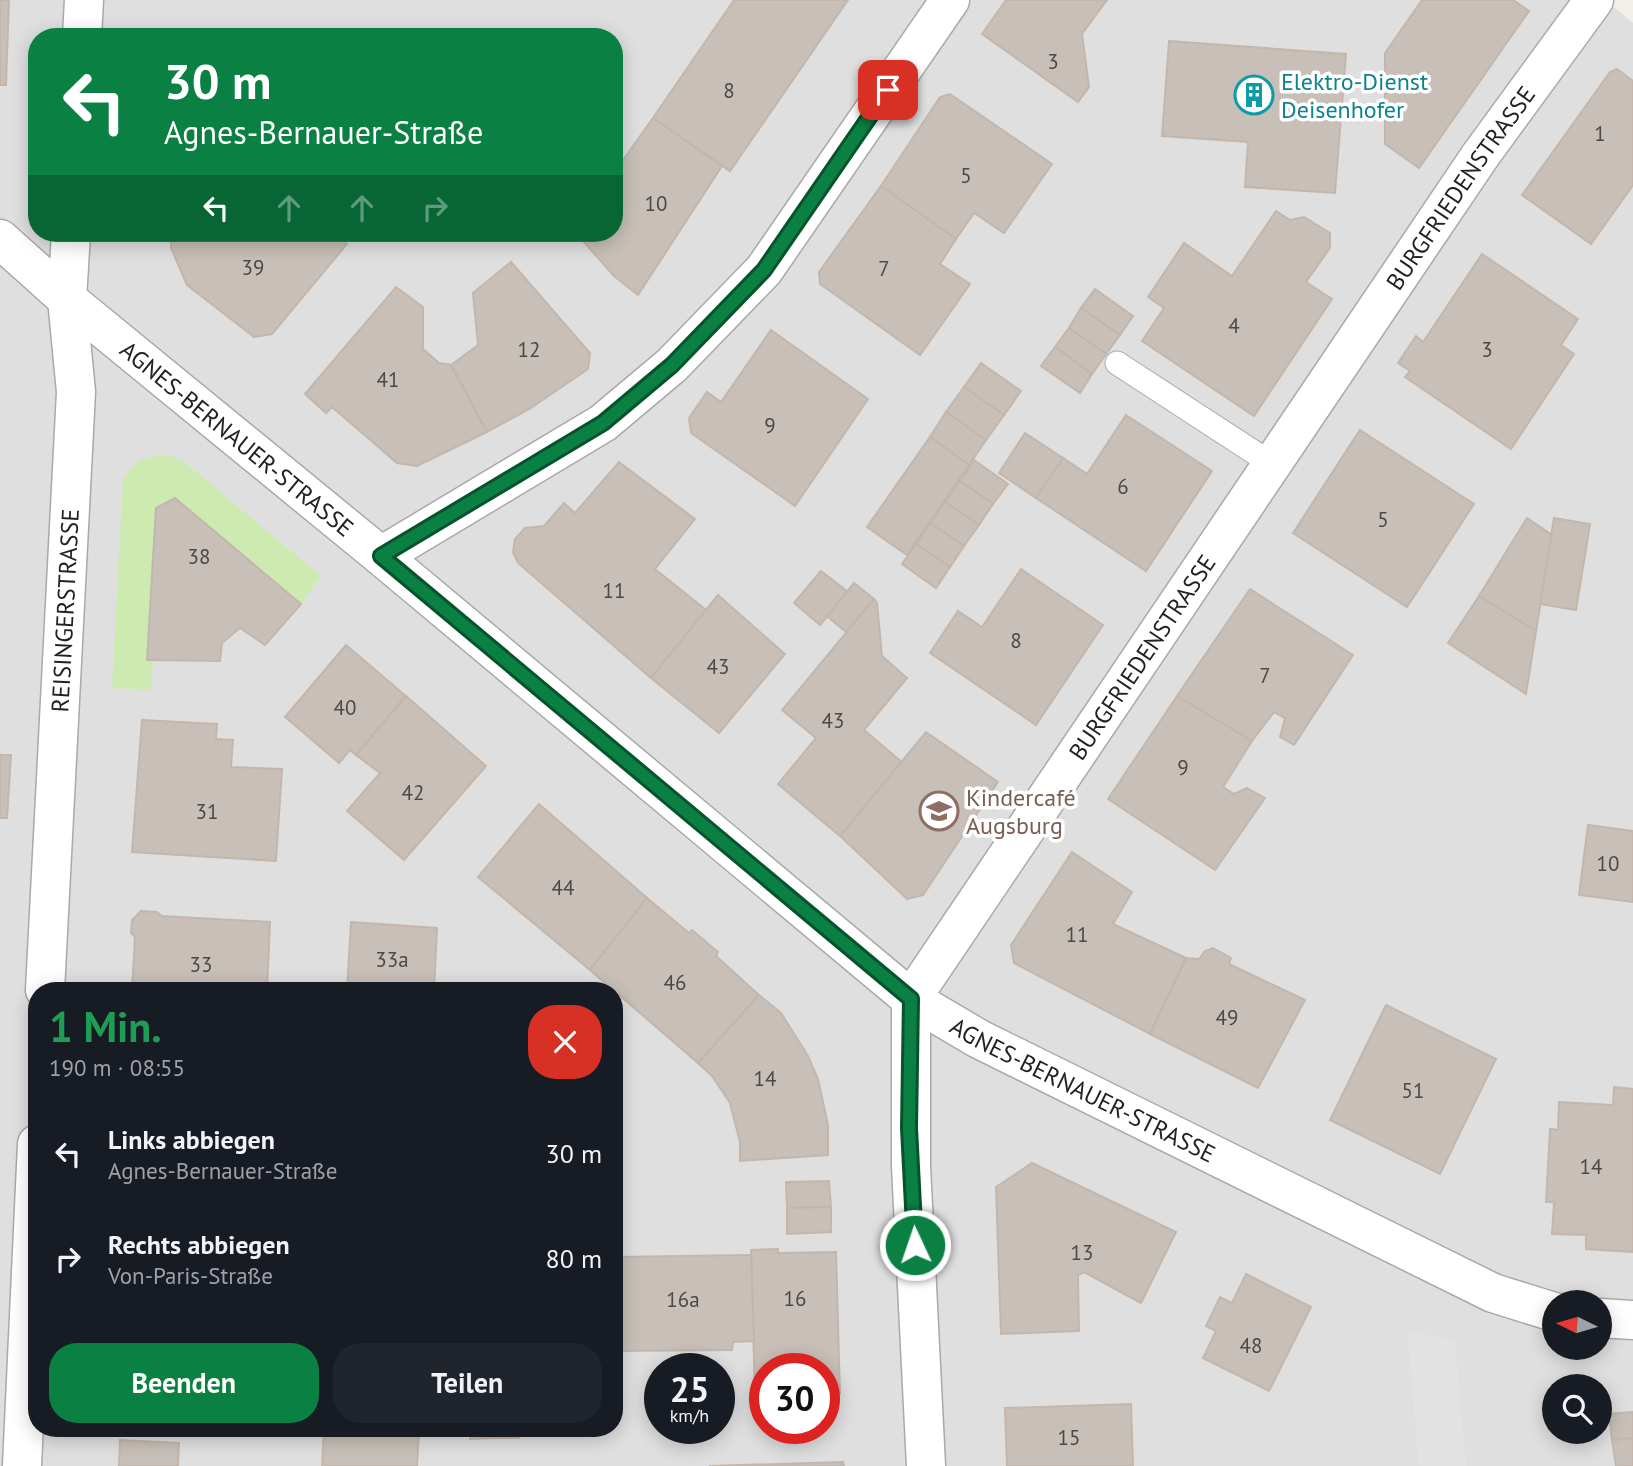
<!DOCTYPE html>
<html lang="de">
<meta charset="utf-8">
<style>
body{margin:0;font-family:"PT Sans",sans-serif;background:#20242c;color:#f1f3f6;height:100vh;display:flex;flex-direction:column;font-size:26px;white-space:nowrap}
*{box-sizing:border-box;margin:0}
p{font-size:23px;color:#9ea1a6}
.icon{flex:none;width:38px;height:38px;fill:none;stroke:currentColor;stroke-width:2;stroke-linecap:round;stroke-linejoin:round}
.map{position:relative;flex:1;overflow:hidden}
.sheet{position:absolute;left:28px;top:982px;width:595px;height:455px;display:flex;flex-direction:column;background:#171b24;border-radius:28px;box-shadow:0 4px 18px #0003}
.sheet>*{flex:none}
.hud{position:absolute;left:28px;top:28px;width:595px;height:214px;border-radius:28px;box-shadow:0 4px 18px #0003;background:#0b8043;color:#fff;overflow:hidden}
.needle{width:46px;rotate:275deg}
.fabs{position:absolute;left:1542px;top:1290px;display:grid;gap:14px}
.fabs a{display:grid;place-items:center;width:70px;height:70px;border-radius:50%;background:#171b24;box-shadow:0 4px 18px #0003;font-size:35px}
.speed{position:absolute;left:644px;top:1353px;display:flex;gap:14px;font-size:35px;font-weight:700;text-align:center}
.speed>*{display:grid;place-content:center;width:91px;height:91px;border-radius:50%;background:#171b24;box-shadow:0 4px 18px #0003;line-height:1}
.speed small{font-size:18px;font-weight:400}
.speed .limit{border:10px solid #d22;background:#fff;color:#111}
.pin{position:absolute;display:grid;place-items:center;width:60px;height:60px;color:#fff;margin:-30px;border-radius:14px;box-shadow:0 4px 10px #0006}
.me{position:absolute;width:77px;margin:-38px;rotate:357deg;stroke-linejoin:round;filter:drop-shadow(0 0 5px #0008)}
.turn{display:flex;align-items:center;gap:24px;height:147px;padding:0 21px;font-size:32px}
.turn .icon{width:91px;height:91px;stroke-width:2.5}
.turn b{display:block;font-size:49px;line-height:60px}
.lanes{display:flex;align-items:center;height:66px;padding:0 21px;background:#0003;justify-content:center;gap:35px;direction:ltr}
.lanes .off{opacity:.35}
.round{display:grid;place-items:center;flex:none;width:74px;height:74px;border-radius:28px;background:#20242c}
.overview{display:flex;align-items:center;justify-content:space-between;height:119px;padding:0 21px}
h1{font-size:42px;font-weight:700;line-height:52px;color:#1e9e55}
.button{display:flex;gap:14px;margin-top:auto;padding:14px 21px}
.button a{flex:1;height:80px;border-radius:28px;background:#0b8043;color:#fff;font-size:28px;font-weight:700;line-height:80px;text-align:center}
.button a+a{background:#20242c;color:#f1f3f6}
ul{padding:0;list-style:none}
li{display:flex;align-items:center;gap:21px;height:105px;padding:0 21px}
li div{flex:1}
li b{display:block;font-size:26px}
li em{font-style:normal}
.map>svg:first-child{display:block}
.residential{fill:#e0dfdf;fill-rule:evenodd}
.grass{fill:#cdebb0}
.parking{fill:#e2e2e2}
.building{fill:#c7bfb8;stroke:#c4b6ab;stroke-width:2}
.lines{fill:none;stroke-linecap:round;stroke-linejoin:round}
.lane-casing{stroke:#a9a9a9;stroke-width:25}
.street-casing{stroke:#a9a9a9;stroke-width:41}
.lane{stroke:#fff;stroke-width:23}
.street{stroke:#fff;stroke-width:38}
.route-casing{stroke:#07532c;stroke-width:18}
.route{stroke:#0b8043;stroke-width:12}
.labels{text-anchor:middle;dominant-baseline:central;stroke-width:7;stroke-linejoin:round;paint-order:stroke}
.number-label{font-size:21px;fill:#4b4948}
.culture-label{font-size:24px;fill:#0d838f;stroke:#fff;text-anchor:start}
.street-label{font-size:24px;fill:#222;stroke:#fff}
.education-label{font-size:24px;fill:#785e54;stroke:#fff;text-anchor:start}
</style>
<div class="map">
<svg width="1633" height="1466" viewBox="0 0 1633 1466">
<rect width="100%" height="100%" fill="#f2efe9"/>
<path class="residential" d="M0,0H1605L1633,23V1466H0ZM37,37H614V233H37ZM37,990H614V1428H37ZM1554,1302H1600V1348H1554ZM660,1368H719V1428H660ZM765,1368H824V1428H765ZM1554,1386H1600V1432H1554Z"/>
<path class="grass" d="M154,456H170L186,463L321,576L301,604L174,498L156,509L147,660H153L151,690L112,688L123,478L139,460Z"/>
<path class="parking" d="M1407,1330L1455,1341L1466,1466H1419Z"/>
<g class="building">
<path d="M0,0H9L6,85H0Z"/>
<path d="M734,0H848L730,171L653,118Z"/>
<path d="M1006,0H1107L1082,34L1089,87L1078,102L982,34Z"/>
<path d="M1422,0H1513L1529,11L1419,168L1385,144V53Z"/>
<path d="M1169,41L1346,54L1335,193L1245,187L1248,142L1162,136Z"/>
<path d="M1617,69L1633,81V185L1591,244L1522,195L1610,72Z"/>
<path d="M950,94L1052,164L1004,233L974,213L956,239L881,186L940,97Z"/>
<path d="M653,118L722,166L638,295L614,276L576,233H614V173Z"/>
<path d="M881,186L956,239L940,264L970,284L920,355L820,284L819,272Z"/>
<path d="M1276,211L1290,220L1304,217L1330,233V248L1306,282L1332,299L1254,416L1142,341L1164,308L1148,297L1184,243L1232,276Z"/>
<path d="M171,233H333L347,244L272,334L254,337L187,285L171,248Z"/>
<path d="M1482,254L1578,319L1561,345L1574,354L1511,449L1405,377L1410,371L1398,363L1416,336L1423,342Z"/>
<path d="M511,262L590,353L588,369L531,408L487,432L451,365L478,345L473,293Z"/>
<path d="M396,287L423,307V349L439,363L451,365L487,432L417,466L397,463L332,407L326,413L305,394Z"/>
<path d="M1095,289L1133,316L1120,335L1081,308Z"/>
<path d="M1081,308L1120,335L1106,354L1069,328Z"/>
<path d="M1069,328L1106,354L1092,374L1055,347Z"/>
<path d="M771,330L868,399L795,506L691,433L689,418L707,392L721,402Z"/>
<path d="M1055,347L1092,374L1080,393L1041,366Z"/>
<path d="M981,363L1021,391L1004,415L964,387Z"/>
<path d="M964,387L1004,415L986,440L946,412Z"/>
<path d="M946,412L986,440L969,465L930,437Z"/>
<path d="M1126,415L1212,471L1146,571L1036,498L1063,458L1087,474Z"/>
<path d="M1360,430L1474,504L1407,607L1293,533Z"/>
<path d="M1025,433L1063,458L1036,498L999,473Z"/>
<path d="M930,437L969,465L907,555L867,527Z"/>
<path d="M974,460L1008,484L993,504L960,481Z"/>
<path d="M619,462L695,519L655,569L706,610L651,678L518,563L513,552L515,539L525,528L544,526L564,503L575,513Z"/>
<path d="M960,481L993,504L979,525L945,502Z"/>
<path d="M175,498L301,604L265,645L240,628L222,643L220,661L147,660L156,508Z"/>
<path d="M945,502L979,525L964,546L930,523Z"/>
<path d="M1527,518L1552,535L1536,631L1479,596Z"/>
<path d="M1554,518L1590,524L1576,610L1540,604Z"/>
<path d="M930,523L964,546L950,567L916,544Z"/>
<path d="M916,544L950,567L936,588L902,564Z"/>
<path d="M1021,569L1103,625L1036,725L930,653L958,611L982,627Z"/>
<path d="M821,571L848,592L820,625L794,603Z"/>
<path d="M854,583L874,599L846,632L827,616Z"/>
<path d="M1250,589L1353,655L1294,745L1280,737L1285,718L1274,712L1252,741L1177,696Z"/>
<path d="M718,595L785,654L719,733L651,678Z"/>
<path d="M1479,596L1536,631L1526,694L1448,643Z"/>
<path d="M874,599L877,603L882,656L907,678L864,730L902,762L840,836L778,784L816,738L782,710Z"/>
<path d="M346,645L406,696L356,755L350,750L339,763L285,717Z"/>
<path d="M406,696L486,766L404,860L347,811L380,773L356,755Z"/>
<path d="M1177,696L1252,741L1223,787L1234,794L1247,788L1265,798L1215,870L1108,799Z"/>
<path d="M142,720L217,724L216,739L233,740L231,767L282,769L276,861L132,852Z"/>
<path d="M926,732L998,782L923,895L907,899L840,836Z"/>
<path d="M0,755H11L7,818H0Z"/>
<path d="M539,804L647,898L590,970L478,877Z"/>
<path d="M1588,825L1633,831V902L1579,895Z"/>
<path d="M1072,852L1132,892L1113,924L1186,958L1150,1034L1014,963L1011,945Z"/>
<path d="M647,898L689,933L692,930L718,952L716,956L759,995L698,1063L590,970Z"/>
<path d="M141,911L157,912L162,916L270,922L267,990H132L135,937L131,933L132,920Z"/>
<path d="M351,922L437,928L434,990H347Z"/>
<path d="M1213,948L1231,958L1229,964L1305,1000L1258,1088L1150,1034L1186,958L1199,959L1205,951Z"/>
<path d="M759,995L781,1013L808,1056L818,1079L828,1125V1155L740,1161V1142L730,1103L712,1076L698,1063Z"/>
<path d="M1386,1005L1496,1059L1440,1174L1330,1120Z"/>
<path d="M1614,1087L1633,1089V1252L1586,1249V1235L1552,1234L1554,1202H1546L1550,1129L1558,1130L1559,1102L1613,1105Z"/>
<path d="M1032,1163L1176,1232L1141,1303L1084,1272L1078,1275L1079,1331L1001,1334L996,1187Z"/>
<path d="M829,1181L831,1207L787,1208L786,1182Z"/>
<path d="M831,1207V1232L787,1234V1208Z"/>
<path d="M778,1249V1253L836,1252L840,1394L824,1395V1368H765V1396L755,1397L751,1250Z"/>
<path d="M751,1255L754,1341L733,1342L732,1350L614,1351V1257Z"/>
<path d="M1246,1274L1311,1307L1269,1391L1203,1358L1216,1331L1206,1326L1220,1297L1232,1303Z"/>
<path d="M1131,1404L1133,1466H1007L1005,1408Z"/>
<path d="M1633,1412V1438L1612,1440L1609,1414Z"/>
<path d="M324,1428L419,1432L417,1466H322Z"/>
<path d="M362,1428H404V1432L362,1429Z"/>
<path d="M471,1428H497L496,1438L470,1439Z"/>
<path d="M497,1428H521L519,1438H496Z"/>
<path d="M1633,1438V1466H1616L1612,1440Z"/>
<path d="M120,1440L179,1443L178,1466H119Z"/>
<path d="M843,1462L844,1466H709Z"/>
</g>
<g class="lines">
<defs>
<path id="lane" d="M1117,363L1272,464"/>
<g id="street">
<path d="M82,37L84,0"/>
<path id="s1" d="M0,239L67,299L381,556L911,999L979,1039L1493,1293L1554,1312"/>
<path d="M381,556L603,423L672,365L764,270L950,0"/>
<path id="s2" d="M45,990L76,392L67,299L71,233"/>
<path d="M1600,1318L1633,1320"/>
<path d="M22,1466L37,1144"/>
<path id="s3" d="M926,1466L911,1166V999L1480,156L1594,0"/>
</g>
</defs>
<use href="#lane" class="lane-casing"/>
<use href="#street" class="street-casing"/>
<use href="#lane" class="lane"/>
<use href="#street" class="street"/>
</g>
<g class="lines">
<defs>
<path id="route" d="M888,90L764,270L672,365L603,423L381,556L911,999L909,1128L915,1245"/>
</defs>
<use href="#route" class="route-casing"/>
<use href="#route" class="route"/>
</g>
<defs>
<symbol id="building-ring" viewBox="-11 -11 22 22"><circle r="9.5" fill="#fff" stroke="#0f9aa8" stroke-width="1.5"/><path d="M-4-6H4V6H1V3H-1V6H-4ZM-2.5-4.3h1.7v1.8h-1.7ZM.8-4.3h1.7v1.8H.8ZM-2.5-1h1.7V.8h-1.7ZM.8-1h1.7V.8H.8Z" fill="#0f9aa8"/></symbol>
<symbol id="school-ring" viewBox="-11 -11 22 22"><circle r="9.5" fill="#fff" stroke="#8d6e63" stroke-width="1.5"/><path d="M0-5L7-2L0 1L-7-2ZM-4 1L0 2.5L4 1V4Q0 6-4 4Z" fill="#8d6e63"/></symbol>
</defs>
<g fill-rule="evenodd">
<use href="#building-ring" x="1232" y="73" width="44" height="44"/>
<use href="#school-ring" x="917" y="789" width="44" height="44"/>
</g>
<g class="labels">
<g class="number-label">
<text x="1053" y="61">3</text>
<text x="729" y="90">8</text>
<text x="1600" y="133">1</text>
<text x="966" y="175">5</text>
<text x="656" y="203">10</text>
<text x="253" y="267">39</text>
<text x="884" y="268">7</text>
<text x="1234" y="325">4</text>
<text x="529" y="349">12</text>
<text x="1487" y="349">3</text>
<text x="388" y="379">41</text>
<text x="770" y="425">9</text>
<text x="1123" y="486">6</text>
<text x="1383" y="519">5</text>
<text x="199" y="556">38</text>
<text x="614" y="590">11</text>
<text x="1016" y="640">8</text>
<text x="718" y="666">43</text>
<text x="1265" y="675">7</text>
<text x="345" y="707">40</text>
<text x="833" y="720">43</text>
<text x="1183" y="767">9</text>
<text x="413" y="792">42</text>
<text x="207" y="811">31</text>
<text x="1608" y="863">10</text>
<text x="563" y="887">44</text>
<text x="1077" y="934">11</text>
<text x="392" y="959">33a</text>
<text x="201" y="964">33</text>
<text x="675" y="982">46</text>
<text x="1227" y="1017">49</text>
<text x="765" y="1078">14</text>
<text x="1413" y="1090">51</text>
<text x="1591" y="1166">14</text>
<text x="1082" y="1252">13</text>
<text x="795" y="1298">16</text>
<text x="683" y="1299">16a</text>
<text x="1251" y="1345">48</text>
<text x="1069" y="1437">15</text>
</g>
<g class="culture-label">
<text x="1281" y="81">Elektro-Dienst<tspan x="1281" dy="28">Deisenhofer</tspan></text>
</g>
<g class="street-label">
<text stroke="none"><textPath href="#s3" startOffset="1447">BURGFRIEDENSTRASSE</textPath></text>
<text stroke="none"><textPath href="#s1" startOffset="310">AGNES-BERNAUER-STRASSE</textPath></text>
<text stroke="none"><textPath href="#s2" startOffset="380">REISINGERSTRASSE</textPath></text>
<text stroke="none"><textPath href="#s3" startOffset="880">BURGFRIEDENSTRASSE</textPath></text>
<text stroke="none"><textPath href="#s1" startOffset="1381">AGNES-BERNAUER-STRASSE</textPath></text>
</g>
<g class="education-label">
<text x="966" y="797">Kindercafé<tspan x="966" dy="28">Augsburg</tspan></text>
</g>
</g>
</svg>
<div class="fabs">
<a><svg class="needle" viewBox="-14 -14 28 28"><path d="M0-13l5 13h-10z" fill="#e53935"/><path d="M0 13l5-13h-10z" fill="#9ea1a6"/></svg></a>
<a><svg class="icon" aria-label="search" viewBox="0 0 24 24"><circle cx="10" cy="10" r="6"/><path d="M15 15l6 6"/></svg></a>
</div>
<div class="speed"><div>25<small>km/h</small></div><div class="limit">30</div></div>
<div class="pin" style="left:888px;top:90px;background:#d93025"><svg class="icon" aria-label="arrive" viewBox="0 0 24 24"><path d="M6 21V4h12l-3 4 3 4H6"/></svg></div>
<svg class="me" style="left:915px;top:1245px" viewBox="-20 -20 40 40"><circle r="17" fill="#0b8043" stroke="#fff" stroke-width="3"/><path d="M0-11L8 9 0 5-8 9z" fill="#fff"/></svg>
<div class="hud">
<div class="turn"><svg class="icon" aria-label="left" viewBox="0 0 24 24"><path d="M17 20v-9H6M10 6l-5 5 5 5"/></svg><div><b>30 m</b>Agnes-Bernauer-Straße</div></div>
<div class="lanes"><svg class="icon" aria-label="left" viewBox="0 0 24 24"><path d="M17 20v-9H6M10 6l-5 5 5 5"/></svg><svg class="icon off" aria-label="ahead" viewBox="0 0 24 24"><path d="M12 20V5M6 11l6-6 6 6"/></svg><svg class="icon off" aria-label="ahead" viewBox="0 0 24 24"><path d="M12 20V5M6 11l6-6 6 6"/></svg><svg class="icon off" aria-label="right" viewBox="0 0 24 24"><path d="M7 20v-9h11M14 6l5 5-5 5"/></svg></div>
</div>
<section class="sheet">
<div class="overview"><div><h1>1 Min.</h1><p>190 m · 08:55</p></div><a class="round" style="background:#d93025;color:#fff"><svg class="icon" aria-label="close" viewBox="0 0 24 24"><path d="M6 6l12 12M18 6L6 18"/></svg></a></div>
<ul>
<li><svg class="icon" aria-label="left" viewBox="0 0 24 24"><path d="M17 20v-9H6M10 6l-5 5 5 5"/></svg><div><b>Links abbiegen</b><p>Agnes-Bernauer-Straße</p></div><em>30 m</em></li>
<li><svg class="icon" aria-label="right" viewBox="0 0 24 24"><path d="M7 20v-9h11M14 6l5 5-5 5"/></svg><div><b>Rechts abbiegen</b><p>Von-Paris-Straße</p></div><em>80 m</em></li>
</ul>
<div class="button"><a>Beenden</a><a>Teilen</a></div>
</section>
</div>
